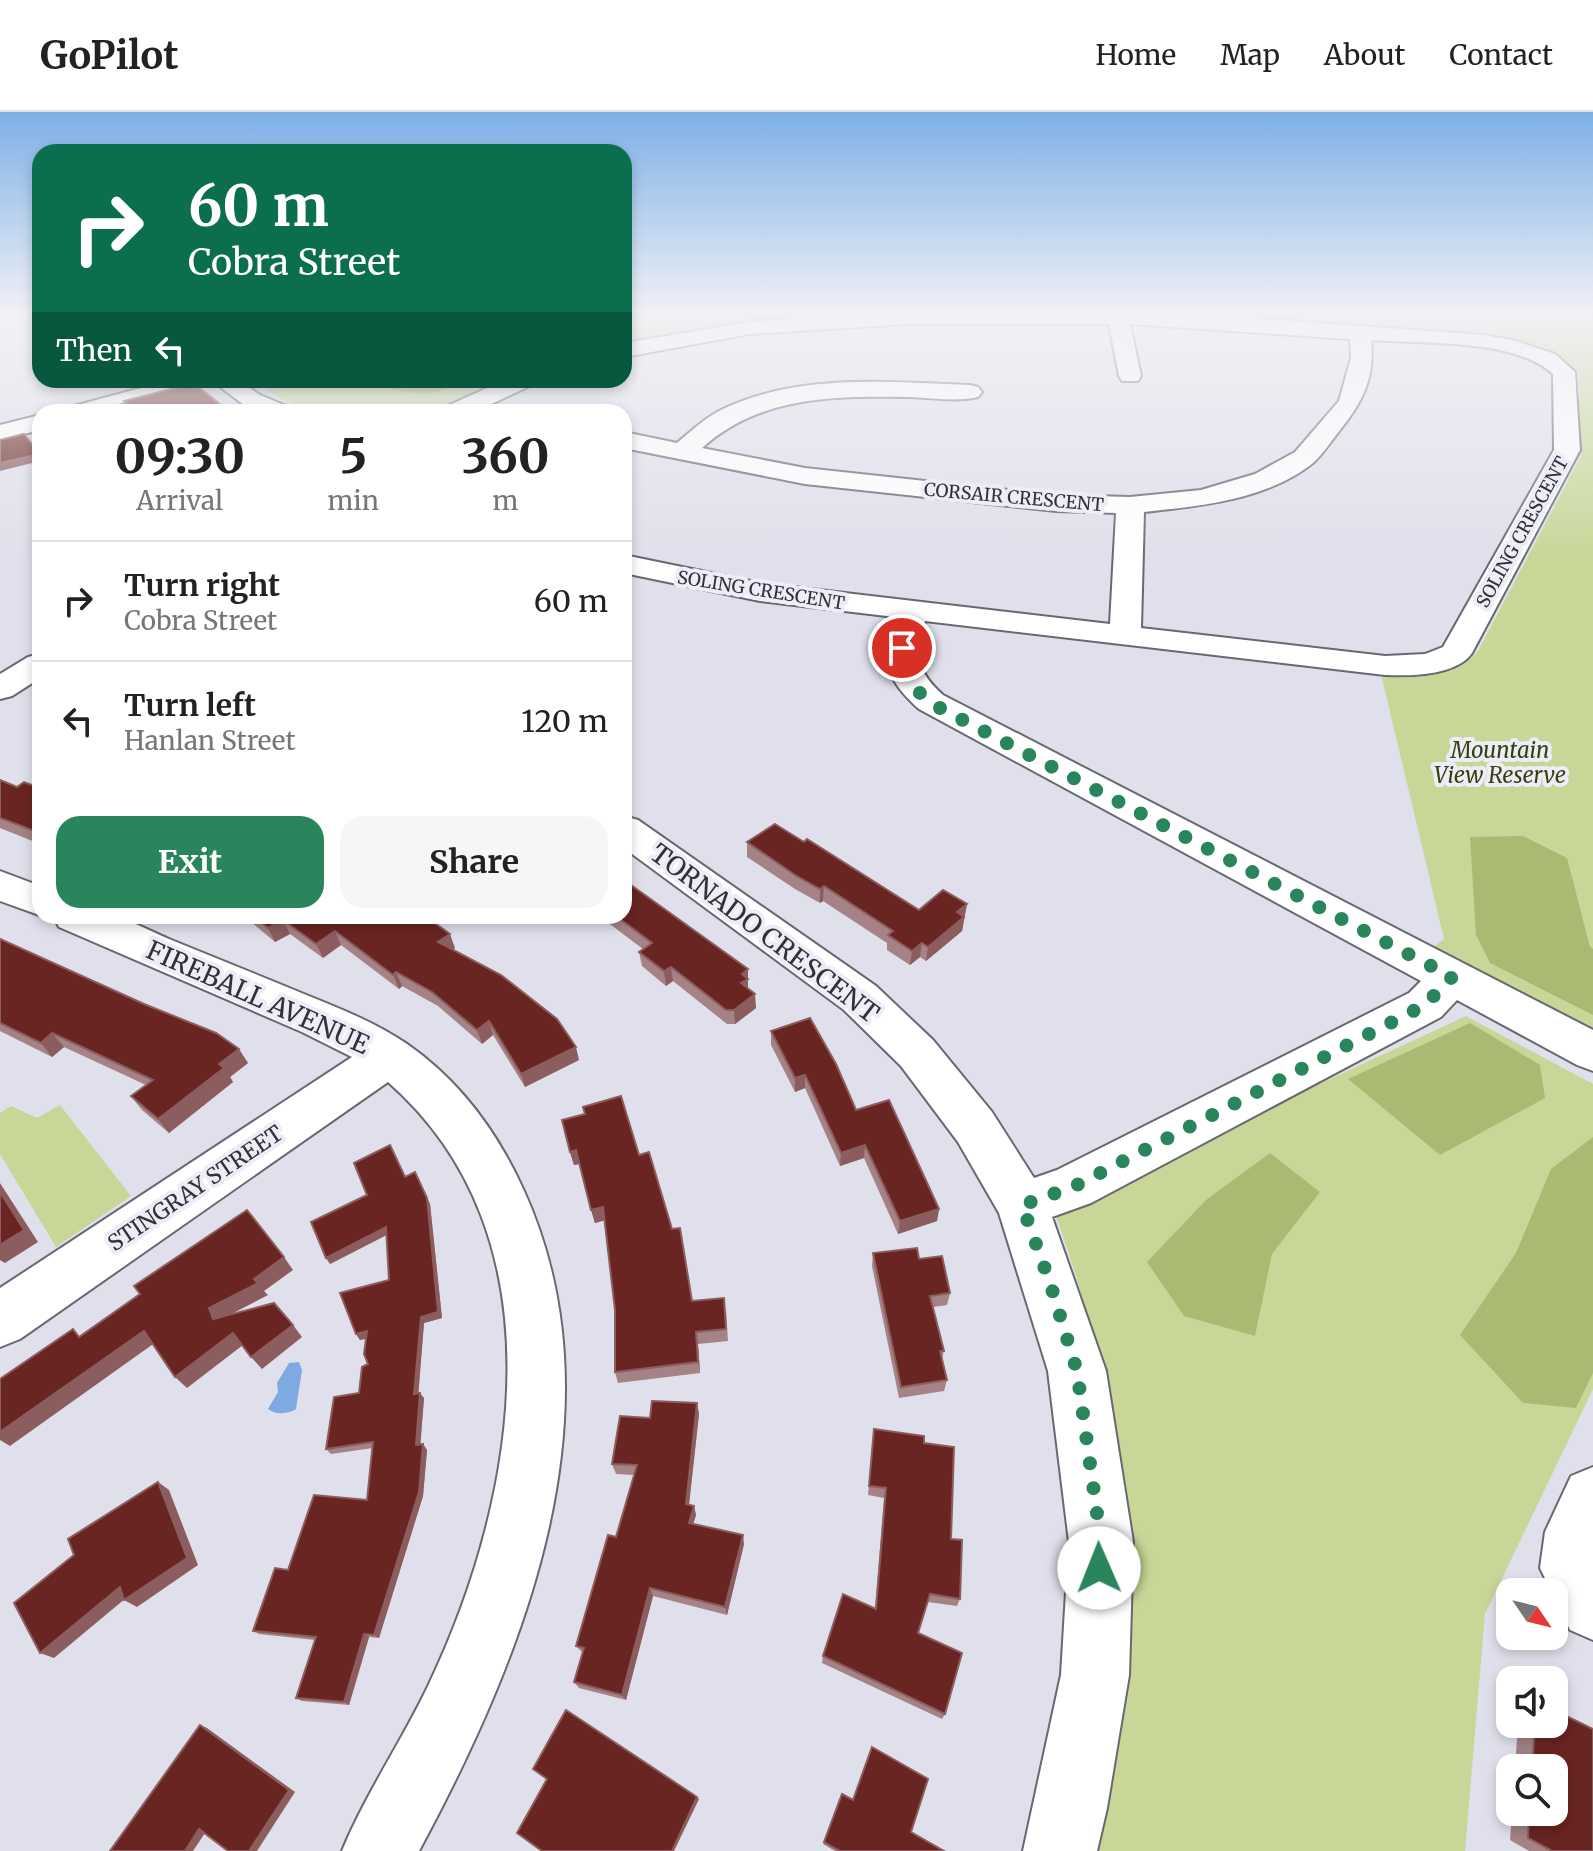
<!DOCTYPE html>
<style>
body{margin:0;font-family:Merriweather,serif;background:#f6f6f6;color:#222;height:100vh;display:flex;flex-direction:column;font-size:30px;white-space:nowrap}
*{box-sizing:border-box;margin:0}
p{font-size:26px;color:#767676}
.icon{flex:none;width:44px;height:44px;fill:none;stroke:currentColor;stroke-width:2;stroke-linecap:round;stroke-linejoin:round}
.map{position:relative;flex:1;overflow:hidden}
.details{position:absolute;left:32px;top:292px;width:600px;height:520px;display:flex;flex-direction:column;background:#fff;border-radius:24px;box-shadow:0 4px 12px #0003}
.details>*{flex:none}
.top-card{position:absolute;left:32px;top:32px;width:600px;height:244px;border-radius:24px;box-shadow:0 4px 12px #0003;background:#0b6e4f;color:#fff;overflow:hidden}
.needle{width:52px;rotate:125deg}
.tools{position:absolute;left:1496px;top:1466px;display:grid;gap:16px}
.tools a{display:grid;place-items:center;width:72px;height:72px;border-radius:16px;background:#fff;box-shadow:0 4px 12px #0003;font-size:40px}
.pin{position:absolute;display:grid;place-items:center;width:68px;height:68px;color:#fff;margin:-34px;border:4px solid #fff;border-radius:50%;box-shadow:0 2px 8px #0007}
.me{position:absolute;width:88px;margin:-44px;rotate:359deg;stroke-linejoin:round;filter:drop-shadow(0 0 6px #0008)}
.turn{display:flex;align-items:center;gap:28px;height:168px;padding:0 24px;font-size:36px}
.turn .icon{width:104px;height:104px;stroke-width:2.5}
.turn b{display:block;font-size:56px;line-height:68px}
.then{display:flex;align-items:center;height:76px;padding:0 24px;background:#0003;gap:16px;font-size:30px}
.eta{display:flex;justify-content:space-evenly;align-items:center;height:136px;text-align:center}
.eta b{font-size:48px;font-weight:700;line-height:56px}
.primary-button{display:flex;gap:16px;margin-top:auto;padding:16px 24px}
.primary-button a{flex:1;height:92px;border-radius:24px;background:#29855c;color:#fff;font-size:32px;font-weight:700;line-height:92px;text-align:center}
.primary-button a+a{background:#f6f6f6;color:#222}
ul{padding:0;list-style:none}
li{display:flex;align-items:center;gap:24px;height:120px;padding:0 24px;border-top:2px solid #e0e0e0}
li div{flex:1}
li b{display:block;font-size:30px}
li em{font-style:normal}
header{display:flex;align-items:center;gap:48px;box-sizing:border-box;height:112px;padding:0 40px;background:#fff;border-bottom:2px solid #e0e0e0}
header strong{font-size:38px}
nav{display:flex;gap:44px;margin-inline-start:auto;font-size:28px}
.map>svg:first-child{display:block}
.green{fill:#c8d797}
.forest{fill:#abba72}
.water{fill:#7ea9e3}
.lines{fill:none;stroke-linecap:round;stroke-linejoin:round}
.minor-casing{stroke:#676871;stroke-width:4}
.minor{fill:#fff;fill-rule:evenodd}
.wall{fill:#a48286}
.shaded-wall{fill:#8c5d5e}
.building{fill:#682521;stroke:#8c5d5e;stroke-width:2}
.route{stroke:#29855c;stroke-width:14;stroke-dasharray:0 25.2}
.labels{text-anchor:middle;dominant-baseline:central;stroke-width:8;stroke-linejoin:round;paint-order:stroke}
.far-street-label{font-size:18px;fill:#313236;stroke:#ecedf8}
.park-label{font-size:22px;font-style:italic;fill:#374008;stroke:#ecedf8}
.street-label{font-size:22px;fill:#313236;stroke:#ecedf8}
.near-street-label{font-size:26px;fill:#313236;stroke:#ecedf8}
</style>
<header>
<strong>GoPilot</strong>
<nav><a>Home</a><a>Map</a><a>About</a><a>Contact</a></nav>
</header>
<div class="map">
<svg width="1593" height="1739" viewBox="0 0 1593 1739">
<rect width="100%" height="100%" fill="#dfe0eb"/>
<g class="green">
<path d="M624,203H842L736,212L624,232Z"/>
<path d="M1196,203H1593V923L1430,838L1444,827L1381,562C1416,563 1456,567 1479,537L1581,344L1578,261L1558,247L1522,234Z"/>
<path d="M251,268H503L431,300H318L281,287Z"/>
<path d="M1466,904L1593,972V1277L1485,1502L1465,1739H1096C1109,1684 1122,1628 1128,1572C1145,1410 1106,1246 1053,1095Z"/>
<path d="M60,993L131,1084L56,1135L0,1042V1001L11,994L37,1006Z"/>
</g>
<g class="forest">
<path d="M364,268H460C436,291 392,279 364,268Z"/>
<path d="M1523,724L1567,746L1590,835L1593,837V903L1490,851L1476,823L1470,725Z"/>
<path d="M1470,911L1540,953L1545,986L1440,1043L1348,967Z"/>
<path d="M1593,1025V1261L1576,1296L1523,1291L1460,1223L1516,1141L1551,1057Z"/>
<path d="M1270,1041L1320,1080L1272,1142L1255,1224L1184,1204L1147,1150L1206,1088Z"/>
</g>
<path class="water" d="M299,1250L302,1258L296,1297C289,1302 275,1303 268,1297L278,1280L277,1271L289,1251Z"/>
<g class="lines">
<defs>
<g id="minor">
<path d="M848,203H1202L1360,214L1484,223L1516,229L1555,242L1575,260L1580,338L1472,541C1456,564 1410,564 1385,563L925,509C916,544 915,558 943,583L1593,918V959L1577,953L1457,888L1441,905L1091,1091L1052,1105L1106,1259L1133,1430L1129,1563L1107,1696L1097,1739H1023L1061,1563L1069,1430L1048,1259L999,1101L958,1030L901,954L844,898L624,736V704L638,708L876,874L933,928L992,1000L1034,1066L1057,1058L1409,881L1421,869L919,597C885,566 881,549 895,505L760,489L624,461V443L760,471L1110,512L1116,401L1056,399L805,372L624,336V320L677,331C691,319 705,306 721,298C796,261 889,270 970,273L978,275L982,280L978,285C957,290 932,286 911,285C836,284 760,283 702,336L805,356L1056,383L1130,385L1201,378L1255,362L1295,340L1339,289L1351,246L1350,227L1130,212L1141,264L1138,269H1122L1119,264L1109,212H907L750,222L624,245V231L750,210ZM1371,228C1422,232 1514,226 1553,262L1554,338L1443,535L1425,542L1385,544L1141,516L1144,400C1200,394 1267,388 1313,351C1323,342 1332,328 1340,318C1363,290 1375,265 1371,228Z"/>
<path d="M171,268H210L206,273L106,300H67L70,295Z"/>
<path d="M211,268H238L260,283L289,295L292,300H260L244,293Z"/>
<path d="M505,268H536L532,273L474,300H442L445,295Z"/>
<path d="M40,303V318L0,328V313Z"/>
<path d="M40,542V566L12,584L0,587V562L28,545Z"/>
<path d="M0,759L40,774L42,804L0,789Z"/>
<path d="M53,804C73,804 98,800 117,805C134,810 152,820 169,827C209,843 248,859 287,875C327,892 371,907 407,932C460,969 498,1021 524,1079C623,1298 525,1542 419,1739H342C366,1681 402,1629 429,1572C518,1385 563,1123 388,970L20,1227L0,1235V1176L352,945L302,920L59,815Z"/>
<path d="M1593,1355V1528L1570,1518L1540,1456L1545,1420L1571,1364Z"/>
</g>
</defs>
<use href="#minor" class="minor-casing"/>
<use href="#minor" class="minor"/>
</g>
<g class="wall">
<path d="M0,668L17,675L40,676V732L0,716Z"/>
<path d="M747,730H804L919,798L967,792L962,819L926,849L920,845L910,853L887,838V831L823,789L820,791L795,777L747,745Z"/>
<path d="M244,804H425L455,836L452,838L579,948L525,975L493,923L482,932L438,894L402,874L399,877L341,833L323,846L290,822L275,830Z"/>
<path d="M599,804H624L748,857V876L756,896L735,912H727L673,869L666,874L642,854L639,840L643,837Z"/>
<path d="M0,827L248,951L230,965L233,970L169,1021L142,998L131,984L146,973L64,935L52,945L0,919Z"/>
<path d="M771,919L856,998L939,1097L937,1109L898,1122L864,1046L840,1054L805,976L795,980L771,933Z"/>
<path d="M570,1040L639,1043L692,1189L726,1198L728,1229L698,1232L700,1261L618,1271L615,1260V1198L604,1108L595,1111L579,1052L574,1053Z"/>
<path d="M415,1060L430,1092L442,1206L424,1211L418,1281L424,1286L420,1333L423,1332L427,1338L423,1384L379,1526L369,1525L349,1593L302,1589L296,1586L315,1528L259,1522L253,1519L288,1458L367,1388L373,1336L331,1342L326,1337L359,1281L368,1252L366,1227L360,1228L356,1222L389,1168L387,1123L330,1152L405,1065Z"/>
<path d="M873,1141L919,1147L950,1181L947,1193L933,1195L944,1239L942,1246L947,1268L944,1279L899,1286L872,1154Z"/>
<path d="M697,1291L699,1302L689,1393L694,1394L696,1403L693,1412L744,1432L727,1503L653,1484L626,1588L579,1576L574,1570L583,1541L576,1534L616,1425L634,1363L616,1362L612,1352L650,1306Z"/>
<path d="M874,1317L924,1331L951,1427L960,1487L957,1494L928,1490L918,1521L945,1602L942,1607L822,1551L823,1544L875,1496L884,1386L868,1383Z"/>
<path d="M1518,1612H1554L1592,1642L1593,1739H1529L1510,1728L1512,1700H1554V1656H1515Z"/>
<path d="M911,1720L944,1739H835L823,1732L824,1730Z"/>
</g>
<g class="shaded-wall">
<path d="M220,292L223,300H200Z"/>
<path d="M40,342V349L0,359V351Z"/>
<path d="M824,774L823,789L820,791V777Z"/>
<path d="M967,792L962,819L926,849L928,835L957,800Z"/>
<path d="M283,808L290,822L275,830L268,816Z"/>
<path d="M335,819L341,833L323,846L316,832Z"/>
<path d="M450,822L455,836L443,845L438,830Z"/>
<path d="M922,831L920,845L910,853L912,839Z"/>
<path d="M671,855L673,869L666,874L664,859Z"/>
<path d="M748,857V881L742,885V862Z"/>
<path d="M396,860L402,874L399,877L393,863Z"/>
<path d="M755,882L756,896L735,912L734,898Z"/>
<path d="M489,909L493,923L482,932L477,918Z"/>
<path d="M52,921L64,935L52,945L41,931Z"/>
<path d="M576,935L579,948L525,975L521,962Z"/>
<path d="M239,937L248,951L230,965L233,970L169,1021L158,1007L219,952Z"/>
<path d="M805,963V976L795,980V966Z"/>
<path d="M865,1033L864,1046L840,1054L841,1041Z"/>
<path d="M576,1038L580,1052L574,1053L570,1040Z"/>
<path d="M0,1071L38,1130L5,1151L0,1148Z"/>
<path d="M427,1086L430,1092L442,1206L424,1211L418,1287L414,1282Z"/>
<path d="M603,1095L606,1108L595,1111L591,1098Z"/>
<path d="M939,1097L937,1109L898,1122L900,1109Z"/>
<path d="M386,1115L390,1121L330,1152L326,1146Z"/>
<path d="M284,1145L293,1158L264,1179L268,1183L220,1208L213,1207L209,1196L254,1167Z"/>
<path d="M293,1213L302,1225L262,1257L251,1245Z"/>
<path d="M144,1219L156,1230L10,1334L0,1328V1320Z"/>
<path d="M367,1219L371,1225L360,1228L356,1222Z"/>
<path d="M696,1220L698,1232L700,1261L698,1250Z"/>
<path d="M233,1221L243,1233L187,1276L175,1265Z"/>
<path d="M420,1281L424,1286L420,1338L416,1333Z"/>
<path d="M697,1291L699,1302L688,1401L686,1392Z"/>
<path d="M423,1332L427,1338L423,1384L379,1526L374,1523Z"/>
<path d="M158,1370L169,1378L198,1453L137,1495L124,1488Z"/>
<path d="M694,1394L696,1403L691,1419L689,1411Z"/>
<path d="M743,1423L744,1432L727,1503L725,1495Z"/>
<path d="M120,1475L132,1481L54,1546L40,1541Z"/>
<path d="M650,1476L653,1484L626,1588L622,1583Z"/>
<path d="M364,1522L369,1525L349,1593L344,1590Z"/>
<path d="M200,1613L207,1616L295,1680L257,1739H249Z"/>
<path d="M697,1685L699,1687L674,1739H672Z"/>
<path d="M199,1717L207,1718L193,1739H185Z"/>
</g>
<g class="building">
<path d="M197,274L220,292L200,300H94L126,291L124,289L179,275Z"/>
<path d="M24,322L40,342L0,351V328Z"/>
<path d="M0,668L17,675L24,670L40,676V721L0,706Z"/>
<path d="M775,712L804,730L807,727L919,798L943,778L967,792L957,800L964,805L928,835L922,831L912,839L888,823L893,819L824,774L820,777L795,763L747,730Z"/>
<path d="M624,768L748,857L742,862L748,867L741,871L755,882L734,898H726L671,855L664,859L639,840L652,831L616,804H624Z"/>
<path d="M254,804H425L450,822L438,830L501,863L557,907L576,935L521,962L489,909L477,918L432,880L396,860L393,863L335,819L316,832L283,808L268,816Z"/>
<path d="M0,827L144,892L216,921L239,937L219,952L224,956L158,1007L131,984L153,968L52,921L41,931L0,911Z"/>
<path d="M810,906L836,952L856,998L889,988L939,1097L900,1109L865,1033L841,1041L805,963L795,966L771,919Z"/>
<path d="M621,984L639,1043L649,1040L672,1117L680,1116L692,1189L724,1186L726,1217L696,1220L698,1250L615,1260V1198L603,1095L591,1098L576,1038L570,1040L562,1008L585,1002L583,995Z"/>
<path d="M390,1033L405,1065L415,1060L427,1086L438,1200L421,1205L414,1282L420,1281L416,1333L423,1332L419,1380L374,1523L364,1522L344,1590L296,1586L316,1525L253,1519L275,1456L288,1458L314,1383L367,1388L373,1330L326,1337L334,1285L359,1281L362,1255L368,1252L364,1242L367,1219L356,1222L340,1181L389,1168L386,1115L326,1146L311,1110L367,1083L354,1051Z"/>
<path d="M0,1080L24,1118L0,1133Z"/>
<path d="M247,1098L284,1145L254,1167L258,1171L209,1196L213,1207L274,1191L293,1213L251,1245L233,1221L175,1265L144,1219L0,1320V1267L73,1217L79,1225L140,1182L134,1174Z"/>
<path d="M917,1136L919,1147L942,1144L950,1181L930,1184L944,1239H940L947,1268L901,1275L873,1141Z"/>
<path d="M652,1289L697,1291L686,1392L694,1394L689,1411L743,1423L725,1495L650,1476L622,1583L574,1570L584,1536L576,1534L608,1423L616,1425L637,1353L612,1352L620,1304L650,1306Z"/>
<path d="M874,1317L924,1324V1331L954,1335L951,1427L962,1428L960,1487L930,1482L918,1521L962,1541L945,1602L823,1544L843,1482L876,1497L886,1376L869,1374Z"/>
<path d="M158,1370L187,1446L124,1488L120,1475L40,1541L14,1491L74,1443L68,1427Z"/>
<path d="M566,1598L697,1685L672,1739H542L517,1721L547,1667L533,1657Z"/>
<path d="M1554,1598L1593,1617V1739H1552L1528,1726L1529,1700H1554V1656H1532L1535,1612H1554Z"/>
<path d="M200,1613L289,1678L249,1739H228L199,1717L185,1739H110Z"/>
<path d="M872,1635L928,1667L911,1720L944,1739H840L824,1730L842,1682L853,1688Z"/>
</g>
<linearGradient id="sky" x2="0" y2="1"><stop stop-color="#7db0e6"/><stop offset="0.45" stop-color="#f1f1f6"/><stop offset="1" stop-color="#f1f1f6" stop-opacity="0"/></linearGradient>
<rect width="1593" height="447" fill="url(#sky)"/>
<g class="lines">
<path class="route" d="M902,536C898,563 917,581 938,595L1452,865L1425,893L1073,1075L1022,1093L1050,1171L1077,1259L1101,1430L1099,1456"/>
</g>
<g class="labels">
<g class="far-street-label">
<text transform="translate(1014 385) rotate(5)">CORSAIR CRESCENT</text>
<text transform="translate(1522 420) rotate(-61)">SOLING CRESCENT</text>
<text transform="translate(761 478) rotate(9)">SOLING CRESCENT</text>
</g>
<g class="park-label">
<text x="1500" y="638">Mountain<tspan x="1500" dy="25">View Reserve</tspan></text>
</g>
<g class="street-label">
<text transform="translate(195 1076) rotate(-34)">STINGRAY STREET</text>
</g>
<g class="near-street-label">
<text transform="translate(765 821) rotate(37)">TORNADO CRESCENT</text>
<text transform="translate(258 885) rotate(24)">FIREBALL AVENUE</text>
</g>
</g>
</svg>
<div class="tools">
<a><svg class="needle" viewBox="-14 -14 28 28"><path d="M0-13l5 13h-10z" fill="#e53935"/><path d="M0 13l5-13h-10z" fill="#767676"/></svg></a>
<a><svg class="icon" aria-label="sound" viewBox="0 0 24 24"><path d="M4 9h4l5-4v14l-5-4H4zM17 9q2 3 0 6"/></svg></a>
<a><svg class="icon" aria-label="search" viewBox="0 0 24 24"><circle cx="10" cy="10" r="6"/><path d="M15 15l6 6"/></svg></a>
</div>
<div class="pin" style="left:902px;top:536px;background:#d93025"><svg class="icon" aria-label="arrive" viewBox="0 0 24 24"><path d="M6 21V4h12l-3 4 3 4H6"/></svg></div>
<svg class="me" style="left:1099px;top:1456px" viewBox="-20 -20 40 40"><circle r="19" fill="#fff"/><path d="M0-13L10 11 0 6-10 11z" fill="#29855c"/></svg>
<div class="top-card">
<div class="turn"><svg class="icon" aria-label="right" viewBox="0 0 24 24"><path d="M7 20v-9h11M14 6l5 5-5 5"/></svg><div><b>60 m</b>Cobra Street</div></div>
<div class="then">Then<svg class="icon" aria-label="left" viewBox="0 0 24 24"><path d="M17 20v-9H6M10 6l-5 5 5 5"/></svg></div>
</div>
<section class="details">
<div class="eta">
<div><b>09:30</b><p>Arrival</p></div>
<div><b>5</b><p>min</p></div>
<div><b>360</b><p>m</p></div>
</div>
<ul>
<li><svg class="icon" aria-label="right" viewBox="0 0 24 24"><path d="M7 20v-9h11M14 6l5 5-5 5"/></svg><div><b>Turn right</b><p>Cobra Street</p></div><em>60 m</em></li>
<li><svg class="icon" aria-label="left" viewBox="0 0 24 24"><path d="M17 20v-9H6M10 6l-5 5 5 5"/></svg><div><b>Turn left</b><p>Hanlan Street</p></div><em>120 m</em></li>
</ul>
<div class="primary-button"><a>Exit</a><a>Share</a></div>
</section>
</div>
